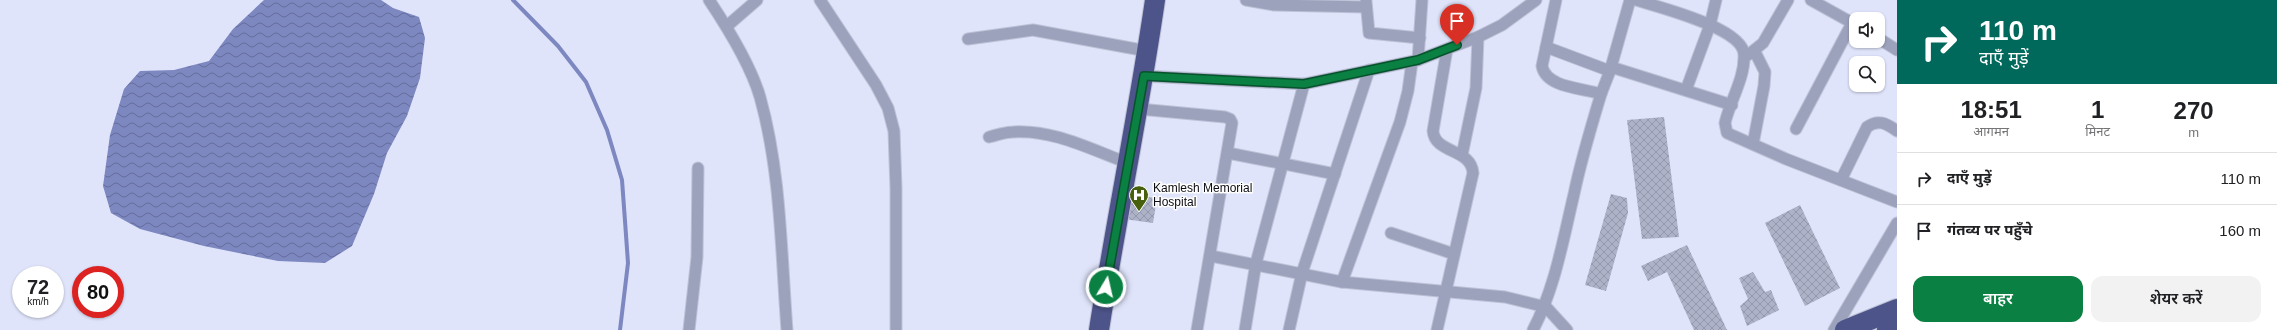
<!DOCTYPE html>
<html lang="hi">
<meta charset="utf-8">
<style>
body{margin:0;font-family:Arial,"Noto Sans Devanagari",sans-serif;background:#f2f2f2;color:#202124;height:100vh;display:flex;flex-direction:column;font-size:15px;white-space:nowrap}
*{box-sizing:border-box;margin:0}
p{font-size:13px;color:#757577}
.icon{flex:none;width:22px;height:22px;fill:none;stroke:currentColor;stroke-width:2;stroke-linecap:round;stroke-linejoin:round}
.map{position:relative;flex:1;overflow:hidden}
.drawer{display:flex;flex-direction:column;background:#fff;width:380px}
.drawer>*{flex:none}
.top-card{background:#00695c;color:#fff;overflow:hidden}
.fabs{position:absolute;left:1849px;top:12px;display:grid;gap:8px}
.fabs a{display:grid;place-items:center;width:36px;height:36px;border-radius:8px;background:#fff;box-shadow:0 1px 3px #0004;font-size:20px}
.speed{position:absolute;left:12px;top:266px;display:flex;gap:8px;font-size:20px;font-weight:700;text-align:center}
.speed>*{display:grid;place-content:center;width:52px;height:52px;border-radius:50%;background:#fff;box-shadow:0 1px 3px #0004;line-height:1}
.speed small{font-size:10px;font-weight:400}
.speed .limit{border:6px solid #d22;background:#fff;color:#111}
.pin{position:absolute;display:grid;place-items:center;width:34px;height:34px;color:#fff;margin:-41px -17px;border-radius:50% 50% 50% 0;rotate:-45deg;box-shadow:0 0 4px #0007}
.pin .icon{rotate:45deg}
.me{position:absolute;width:44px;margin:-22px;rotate:9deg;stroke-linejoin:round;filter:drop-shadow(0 0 3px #0008)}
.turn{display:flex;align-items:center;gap:14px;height:84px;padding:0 16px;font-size:18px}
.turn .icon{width:52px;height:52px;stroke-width:2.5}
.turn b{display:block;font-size:28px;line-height:34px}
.eta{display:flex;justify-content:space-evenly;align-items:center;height:68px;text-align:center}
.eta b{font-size:24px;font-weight:600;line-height:28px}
.action{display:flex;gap:8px;margin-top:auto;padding:8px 16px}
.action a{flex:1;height:46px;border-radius:12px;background:#0b8043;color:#fff;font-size:16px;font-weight:600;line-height:46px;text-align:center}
.action a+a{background:#f2f2f2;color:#202124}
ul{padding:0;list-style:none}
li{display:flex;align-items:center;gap:12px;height:52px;padding:0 16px;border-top:1px solid #e0e0e0}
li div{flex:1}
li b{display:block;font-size:15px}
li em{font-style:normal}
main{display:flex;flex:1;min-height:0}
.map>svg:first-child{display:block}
.water{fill:url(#water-waves)}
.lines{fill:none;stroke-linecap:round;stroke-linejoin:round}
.stream{stroke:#7d87c0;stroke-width:4}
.building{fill:url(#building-cross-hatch)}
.street-casing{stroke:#bdc2d6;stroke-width:13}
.highway-casing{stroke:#bdc2d6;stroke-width:22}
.street{stroke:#9ca2bc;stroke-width:11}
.highway{stroke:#4c5489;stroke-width:20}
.route-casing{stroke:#07532c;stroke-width:10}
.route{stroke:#0b8043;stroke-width:7}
.labels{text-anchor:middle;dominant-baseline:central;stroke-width:3;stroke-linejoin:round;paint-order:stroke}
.poi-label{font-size:12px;fill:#0c0d14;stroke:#fff;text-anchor:start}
</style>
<main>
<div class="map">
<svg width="1897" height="330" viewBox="0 0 1897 330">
<defs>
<pattern id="water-waves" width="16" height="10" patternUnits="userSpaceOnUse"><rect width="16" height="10" fill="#7d87c0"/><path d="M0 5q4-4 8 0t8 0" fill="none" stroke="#656d9b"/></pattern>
<pattern id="building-cross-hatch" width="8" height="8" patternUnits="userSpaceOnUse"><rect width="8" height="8" fill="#aeb2c8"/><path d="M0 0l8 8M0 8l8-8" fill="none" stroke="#9498ab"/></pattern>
</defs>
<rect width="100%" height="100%" fill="#dfe4fb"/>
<path class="water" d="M264,0H381L393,8L419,17L425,38L420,78L407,116L387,153L374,194L352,246L325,263L278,261L204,246L140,229L111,213L103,186L110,135L124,89L140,71L174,70L209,61L233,29Z"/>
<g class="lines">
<path class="stream" d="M513,0L558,46L586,82L607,130L622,180L625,221L628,263L620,330"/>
</g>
<g class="building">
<path d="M1664,117L1679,237L1642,239L1627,120Z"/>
<path d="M1123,194L1157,198L1153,223L1124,219Z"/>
<path d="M1611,194L1627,198L1628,213L1606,291L1585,285Z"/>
<path d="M1800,205L1840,288L1805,306L1765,223Z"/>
<path d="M1687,245L1727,330H1694L1667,272L1648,281L1641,266Z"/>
<path d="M1753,272L1765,292L1771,290L1779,310L1747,326L1740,306L1748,299L1739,278Z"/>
</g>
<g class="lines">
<defs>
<g id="street">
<path d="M709,0C727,27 751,66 760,97C781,172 781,252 787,330"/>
<path d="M820,0L876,85L888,108L894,131L896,188V330"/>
<path d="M1246,0L1274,5L1366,7"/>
<path d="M1556,0L1542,66C1546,88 1583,88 1601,94L1610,71L1630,0"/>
<path d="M1636,0C1658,7 1744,28 1744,55C1745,78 1730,101 1725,123L1727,133L1786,159L1897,202"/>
<path d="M1811,0L1856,25"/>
<path d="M1366,1L1369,33L1420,38"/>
<path d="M727,26L757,0"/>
<path d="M1878,38L1897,50"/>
<path d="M968,39L1033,30L1147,51"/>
<path d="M1546,47L1610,71"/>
<path d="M1748,55L1763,43L1788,0"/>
<path d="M1418,60L1422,0"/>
<path d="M1611,67L1732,105"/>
<path d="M1144,76L1304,84L1418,60L1478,37L1502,25L1536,0"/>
<path d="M1686,90L1710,25L1716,0"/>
<path d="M1139,109L1225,117L1230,119L1232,123L1197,330"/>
<path d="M1796,129L1852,23"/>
<path d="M989,137C997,135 1005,132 1013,132C1053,129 1092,150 1128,163"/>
<path d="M1753,144L1764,86L1765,72L1755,52"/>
<path d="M1228,153L1335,174"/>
<path d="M1462,155L1476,88L1478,37"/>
<path d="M1841,180L1867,127C1878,119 1886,123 1897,131"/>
<path d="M1391,233L1454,254"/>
<path d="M1211,256L1342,282L1505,297L1546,307L1567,330"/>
<path d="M1342,282L1400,122L1408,91L1412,62"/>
<path d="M689,330L697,257L698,168"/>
<path d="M1245,330L1256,263L1304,84"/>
<path d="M1289,330L1302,273L1369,70"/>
<path d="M1437,330L1473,173C1471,148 1435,154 1433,131L1447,49"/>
<path d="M1533,330C1555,288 1563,240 1574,194C1581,160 1591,127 1601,94"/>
<path d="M1834,330L1897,223"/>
</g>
<g id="highway">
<path d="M1099,330C1116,220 1139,111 1155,0"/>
<path d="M1845,330L1897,309"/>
<path d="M1887,330L1897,326"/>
</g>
</defs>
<use href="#street" class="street-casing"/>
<use href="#highway" class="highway-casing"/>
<use href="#street" class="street"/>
<use href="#highway" class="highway"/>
</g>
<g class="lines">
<defs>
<path id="route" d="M1106,287L1144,76L1304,84L1418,60L1457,45"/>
</defs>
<use href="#route" class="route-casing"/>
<use href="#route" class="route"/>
</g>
<defs>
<symbol id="hospital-pin" viewBox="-11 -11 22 30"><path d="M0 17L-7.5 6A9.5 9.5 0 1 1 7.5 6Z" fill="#47600e" stroke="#fff"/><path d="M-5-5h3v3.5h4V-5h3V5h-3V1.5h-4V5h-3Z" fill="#fff"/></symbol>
</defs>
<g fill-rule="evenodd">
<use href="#hospital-pin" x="1128" y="184" width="22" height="30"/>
</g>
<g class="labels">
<g class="poi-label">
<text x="1153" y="188">Kamlesh Memorial<tspan x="1153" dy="14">Hospital</tspan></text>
</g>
</g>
</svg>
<div class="fabs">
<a><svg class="icon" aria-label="sound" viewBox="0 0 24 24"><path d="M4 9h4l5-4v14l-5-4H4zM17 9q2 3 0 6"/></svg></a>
<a><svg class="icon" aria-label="search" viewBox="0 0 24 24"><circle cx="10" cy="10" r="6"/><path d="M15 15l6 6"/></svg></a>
</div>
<div class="speed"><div>72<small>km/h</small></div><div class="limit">80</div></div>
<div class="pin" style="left:1457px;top:45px;background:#d93025"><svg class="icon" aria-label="arrive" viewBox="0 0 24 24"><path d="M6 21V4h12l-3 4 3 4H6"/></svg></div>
<svg class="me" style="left:1106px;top:287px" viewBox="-20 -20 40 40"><circle r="17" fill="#0b8043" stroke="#fff" stroke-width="3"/><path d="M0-11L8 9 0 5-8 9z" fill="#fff"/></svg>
</div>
<section class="drawer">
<div class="top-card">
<div class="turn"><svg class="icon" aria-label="right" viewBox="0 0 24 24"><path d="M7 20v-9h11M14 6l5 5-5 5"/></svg><div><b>110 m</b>दाएँ मुड़ें</div></div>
</div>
<div class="eta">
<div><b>18:51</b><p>आगमन</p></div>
<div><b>1</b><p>मिनट</p></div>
<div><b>270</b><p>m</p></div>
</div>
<ul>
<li><svg class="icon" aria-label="right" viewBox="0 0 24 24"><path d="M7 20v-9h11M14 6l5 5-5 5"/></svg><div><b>दाएँ मुड़ें</b></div><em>110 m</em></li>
<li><svg class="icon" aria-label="arrive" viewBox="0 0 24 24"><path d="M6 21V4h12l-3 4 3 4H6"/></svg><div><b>गंतव्य पर पहुँचे</b></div><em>160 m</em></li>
</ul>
<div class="action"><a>बाहर</a><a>शेयर करें</a></div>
</section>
</main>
